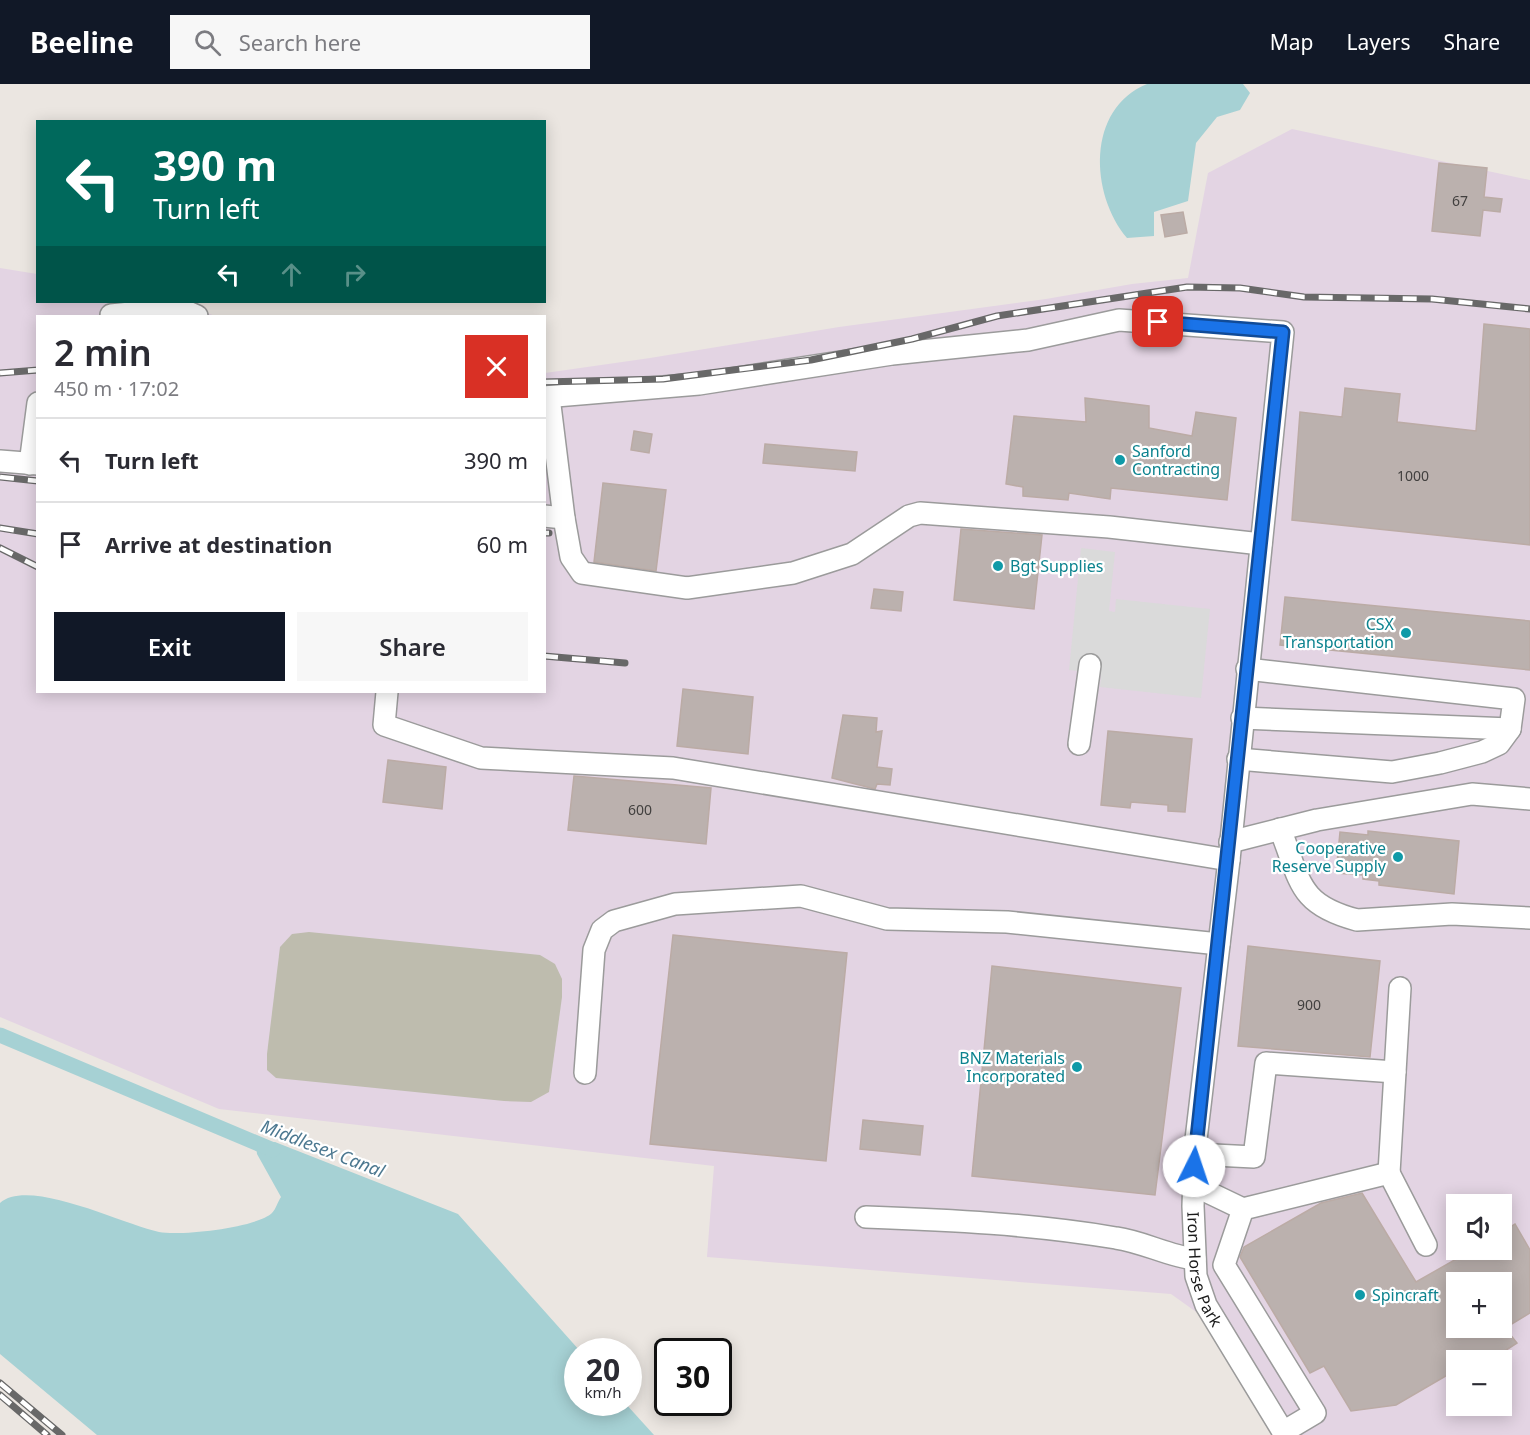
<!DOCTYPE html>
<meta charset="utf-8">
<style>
body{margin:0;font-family:"Noto Sans",sans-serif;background:#f7f7f7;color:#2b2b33;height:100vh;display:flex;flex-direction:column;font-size:22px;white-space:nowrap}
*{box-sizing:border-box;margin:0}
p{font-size:20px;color:#7c7c81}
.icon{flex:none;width:33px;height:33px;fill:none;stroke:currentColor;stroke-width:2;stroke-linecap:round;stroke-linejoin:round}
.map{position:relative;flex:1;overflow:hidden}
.sheet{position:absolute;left:36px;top:231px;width:510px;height:378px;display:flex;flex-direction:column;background:#fff;border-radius:0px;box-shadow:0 3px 15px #0003}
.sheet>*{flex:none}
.guide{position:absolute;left:36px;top:36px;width:510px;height:183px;border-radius:0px;box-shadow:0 3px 15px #0003;background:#00695c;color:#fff;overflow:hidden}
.fabs{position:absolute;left:1446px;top:1110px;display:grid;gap:12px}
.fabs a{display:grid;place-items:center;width:66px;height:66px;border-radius:0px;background:#fff;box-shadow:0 3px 15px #0003;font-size:30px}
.speed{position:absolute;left:564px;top:1254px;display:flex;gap:12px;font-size:30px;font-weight:700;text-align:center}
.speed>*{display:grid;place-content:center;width:78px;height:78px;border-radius:50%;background:#fff;box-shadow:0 3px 15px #0003;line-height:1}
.speed small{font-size:15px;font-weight:400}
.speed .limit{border:3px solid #111;border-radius:9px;background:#fff;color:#111}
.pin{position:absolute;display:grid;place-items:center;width:51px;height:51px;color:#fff;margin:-26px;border-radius:12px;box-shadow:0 3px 9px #0006}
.me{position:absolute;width:66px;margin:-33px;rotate:4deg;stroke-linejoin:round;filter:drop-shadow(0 0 4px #0008)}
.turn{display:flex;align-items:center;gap:21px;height:126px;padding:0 18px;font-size:27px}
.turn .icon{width:78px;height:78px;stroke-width:2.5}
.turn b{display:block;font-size:42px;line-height:51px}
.lanes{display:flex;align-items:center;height:57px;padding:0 18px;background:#0003;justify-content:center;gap:30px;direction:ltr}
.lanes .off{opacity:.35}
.round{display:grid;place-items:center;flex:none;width:63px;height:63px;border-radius:0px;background:#f7f7f7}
.headline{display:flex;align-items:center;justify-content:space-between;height:102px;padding:0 18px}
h1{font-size:36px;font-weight:600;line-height:45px}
.action{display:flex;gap:12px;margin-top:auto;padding:12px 18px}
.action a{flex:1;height:69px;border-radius:0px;background:#111827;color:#fff;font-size:24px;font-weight:600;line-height:69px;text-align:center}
.action a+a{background:#f7f7f7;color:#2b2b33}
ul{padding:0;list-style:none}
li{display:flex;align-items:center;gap:18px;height:84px;padding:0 18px;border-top:2px solid #e1e1e2}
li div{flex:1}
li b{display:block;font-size:22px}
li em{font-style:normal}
header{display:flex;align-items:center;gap:36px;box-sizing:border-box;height:84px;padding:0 30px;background:#111827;color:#fff}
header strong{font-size:28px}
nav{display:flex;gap:33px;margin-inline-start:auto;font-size:21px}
.search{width:420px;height:54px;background:#f7f7f7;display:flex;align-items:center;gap:15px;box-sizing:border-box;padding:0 21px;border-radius:0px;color:#7c7c81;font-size:22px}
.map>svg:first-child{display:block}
.industrial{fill:#e3d4e3;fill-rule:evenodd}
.construction{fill:#bebcae}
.parking{fill:#dadada}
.water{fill:#a6d1d4}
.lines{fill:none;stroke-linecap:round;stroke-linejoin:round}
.canal{stroke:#a6d1d4;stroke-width:15}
.building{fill:#bbb1ae;stroke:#bbaba5;stroke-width:1.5;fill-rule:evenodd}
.minor-casing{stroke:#9b9b9b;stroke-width:24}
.minor{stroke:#fff;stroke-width:21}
.rail-casing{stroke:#686868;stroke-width:7}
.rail{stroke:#fff;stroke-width:4.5;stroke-dasharray:14;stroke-linecap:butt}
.route-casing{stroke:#114b97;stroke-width:15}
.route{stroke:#1a73e8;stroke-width:10}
.culture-dot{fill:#0f9aa8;stroke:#fff;stroke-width:2}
.labels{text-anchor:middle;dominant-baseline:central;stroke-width:4.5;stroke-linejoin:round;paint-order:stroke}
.number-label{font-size:14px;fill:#42403f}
.culture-label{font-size:16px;fill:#0d838f;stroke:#fff;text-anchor:start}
.street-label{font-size:16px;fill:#1a1a1a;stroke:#fff}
.water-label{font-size:18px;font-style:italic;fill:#4c7890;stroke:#fff}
</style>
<header>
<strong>Beeline</strong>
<div class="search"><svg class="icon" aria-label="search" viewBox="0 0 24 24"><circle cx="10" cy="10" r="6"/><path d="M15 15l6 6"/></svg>Search here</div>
<nav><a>Map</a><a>Layers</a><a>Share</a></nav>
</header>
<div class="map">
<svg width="1530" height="1351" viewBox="0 0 1530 1351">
<rect width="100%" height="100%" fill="#ebe6e1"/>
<path class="industrial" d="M1292,45L1530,96V1351H1295L1241,1260L1171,1210L707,1173L714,1082L219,1025L0,933V184L37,190L38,218H179L215,232H38V608H544L545,289L650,274L839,243L1046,215L1132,200L1188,194L1208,89ZM1456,1120H1502V1166H1456ZM1456,1198H1502V1244H1456ZM1456,1276H1502V1322H1456Z"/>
<path class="construction" d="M309,848L540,871L555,880L562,895V913L549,1008L531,1018L504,1017L276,994L267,986V970L280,863L292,850Z"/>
<path class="parking" d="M1081,464L1115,468L1109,527L1115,528L1116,515L1210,525L1201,614L1100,603L1101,590L1069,586Z"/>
<g class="water">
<path d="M1147,0H1243L1250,9L1240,26L1217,33L1196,59L1188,117L1154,128V152L1127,154C1090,110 1086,25 1147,0Z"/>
<path d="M275,1058L458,1130L580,1267L578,1268V1318L625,1319L654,1351H97L0,1270V1119C29,1093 124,1141 159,1148C181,1152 256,1144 272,1129C276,1125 278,1117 281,1113L257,1070L256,1060Z"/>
</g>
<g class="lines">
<path class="canal" d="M0,951L273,1066"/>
</g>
<g class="building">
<path d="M1439,79L1487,84L1484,113L1502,115L1500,128L1483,126L1480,152L1432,147Z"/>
<path d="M1183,128L1187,149L1165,153L1161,131Z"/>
<path d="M1484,240L1530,245V461L1292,436L1300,328L1342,333L1345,304L1400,310L1397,338L1476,347Z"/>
<path d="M1085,314L1149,322V344L1192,352L1196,328L1236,334L1227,416L1111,404L1110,415L1069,409L1068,416L1023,412V403L1006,400L1014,332L1086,338Z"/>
<path d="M634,347L652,350L649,369L631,366Z"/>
<path d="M765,360L857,368L855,387L763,379Z"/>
<path d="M603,399L666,406L656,487L594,478Z"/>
<path d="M961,445L1042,451L1034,525L954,516Z"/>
<path d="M874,505L903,508L901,527L871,524Z"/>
<path d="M1285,513L1530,537V586L1280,561Z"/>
<path d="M683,605L753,613L748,670L677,662Z"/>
<path d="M843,631L877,634L876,648L882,647L877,683L892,685L890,701L877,700L875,705L832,694Z"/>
<path d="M1108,647L1192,655L1185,728L1168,727V721L1131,718L1130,724L1101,721Z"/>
<path d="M388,676L446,683L442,725L383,718Z"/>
<path d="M574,692L711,704L706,760L568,746Z"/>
<path d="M1368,747L1459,757L1454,810L1379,801V797L1363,795V791L1336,789L1340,748L1368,751Z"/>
<path d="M673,851L847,869L826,1077L650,1060Z"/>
<path d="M1248,862L1380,877L1370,973L1238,962Z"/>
<path d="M992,882L1181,904L1155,1111L972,1092Z"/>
<path d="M863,1036L923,1042L920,1071L860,1065Z"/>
<path d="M1362,1109L1416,1198L1472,1166H1502V1148L1515,1140L1530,1166V1229L1505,1244L1517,1259L1500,1270L1501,1272L1495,1276H1456V1286L1396,1321L1351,1327L1324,1282L1310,1289L1240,1173L1244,1163L1321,1119ZM1456,1198H1502V1244H1456Z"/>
</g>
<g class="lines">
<defs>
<g id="minor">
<path d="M111,231L179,224L197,232"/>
<path id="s1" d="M544,313L699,300L892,270L1028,256L1119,236L1283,248L1229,776L1195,1064L1193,1122L1196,1192L1206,1221L1285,1351"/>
<path d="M549,313L564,434"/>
<path d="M0,377L38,380"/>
<path d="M30,380L38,319"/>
<path d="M544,432L564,434L571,473L582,489L687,504L793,489L852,470L909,432L920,429L1109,443L1261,460"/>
<path d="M387,608L384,641L481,674L673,684L1229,776"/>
<path d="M1242,634L1510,645"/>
<path d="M1079,660L1090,581"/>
<path d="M1238,675L1392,688L1440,679L1482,668L1499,660L1510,645L1514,615L1247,585"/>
<path d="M1280,745C1301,797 1297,820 1357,836L1452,830L1530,834"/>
<path d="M1230,758L1317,736L1472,710L1530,715"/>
<path d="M585,989L594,866L602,846L614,837L675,820L801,812L887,835L1007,838L1219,860"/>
<path d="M1194,1070L1254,1073L1266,979L1395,988"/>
<path d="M1389,1089L1400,904"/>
<path d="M1193,1101L1243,1125"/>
<path d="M866,1133C950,1136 1033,1140 1116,1154C1144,1158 1168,1172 1195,1175"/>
<path d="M1283,1348L1315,1329L1224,1181L1243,1125L1389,1089L1426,1161"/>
</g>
</defs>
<use href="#minor" class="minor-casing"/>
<use href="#minor" class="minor"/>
<defs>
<g id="rail">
<path d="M0,289L38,286"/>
<path d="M544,298L663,295L811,276L912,255L997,232L1187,203L1240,204L1304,213L1432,215L1530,225"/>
<path d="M0,393L38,397"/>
<path d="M0,444L38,450"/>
<path d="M544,449H549"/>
<path d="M0,464L38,483"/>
<path d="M544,572L625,579"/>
<path d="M0,1299L62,1351"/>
<path d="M0,1311L47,1351"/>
</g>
</defs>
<use href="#rail" class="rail-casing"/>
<use href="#rail" class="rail"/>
</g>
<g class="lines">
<defs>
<path id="route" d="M1158,238L1283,248L1194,1082"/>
</defs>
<use href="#route" class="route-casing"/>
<use href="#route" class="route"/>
</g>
<g class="culture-dot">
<circle cx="1120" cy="376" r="6"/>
<circle cx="998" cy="482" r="6"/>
<circle cx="1406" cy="549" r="6"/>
<circle cx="1398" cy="773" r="6"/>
<circle cx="1077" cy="983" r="6"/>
<circle cx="1360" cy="1211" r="6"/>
</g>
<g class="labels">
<g class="number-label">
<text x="1460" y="116">67</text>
<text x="1413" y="391">1000</text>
<text x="640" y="725">600</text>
<text x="1309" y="920">900</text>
</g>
<g class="culture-label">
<text x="1132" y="367">Sanford<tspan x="1132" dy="18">Contracting</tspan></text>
<text x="1010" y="482">Bgt Supplies</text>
<text x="1394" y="540" text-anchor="end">CSX<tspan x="1394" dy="18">Transportation</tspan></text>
<text x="1386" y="764" text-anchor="end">Cooperative<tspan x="1386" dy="18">Reserve Supply</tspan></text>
<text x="1065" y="974" text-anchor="end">BNZ Materials<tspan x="1065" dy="18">Incorporated</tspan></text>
<text x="1372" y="1211">Spincraft</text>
</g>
<g class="street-label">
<text stroke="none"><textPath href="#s1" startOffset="1689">Iron Horse Park</textPath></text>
</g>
<g class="water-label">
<text transform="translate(323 1064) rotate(21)">Middlesex Canal</text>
</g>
</g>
</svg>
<div class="fabs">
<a><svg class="icon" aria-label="sound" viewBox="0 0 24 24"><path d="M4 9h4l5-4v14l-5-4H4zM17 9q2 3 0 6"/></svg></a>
<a>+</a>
<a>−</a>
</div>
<div class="speed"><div>20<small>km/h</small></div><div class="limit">30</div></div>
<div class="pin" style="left:1158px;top:238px;background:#d93025"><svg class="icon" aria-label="arrive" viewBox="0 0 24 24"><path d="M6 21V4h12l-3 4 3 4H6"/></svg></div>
<svg class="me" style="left:1194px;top:1082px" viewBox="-20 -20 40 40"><circle r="19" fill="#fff"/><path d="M0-13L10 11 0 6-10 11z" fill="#1a73e8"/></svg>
<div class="guide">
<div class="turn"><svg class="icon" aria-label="left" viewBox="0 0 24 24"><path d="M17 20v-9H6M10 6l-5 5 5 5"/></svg><div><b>390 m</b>Turn left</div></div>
<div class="lanes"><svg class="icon" aria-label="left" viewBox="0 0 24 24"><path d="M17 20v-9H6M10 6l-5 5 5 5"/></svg><svg class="icon off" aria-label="ahead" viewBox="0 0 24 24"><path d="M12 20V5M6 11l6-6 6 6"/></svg><svg class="icon off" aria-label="right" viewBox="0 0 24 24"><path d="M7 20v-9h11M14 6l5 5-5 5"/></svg></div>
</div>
<section class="sheet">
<div class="headline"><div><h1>2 min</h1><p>450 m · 17:02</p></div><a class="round" style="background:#d93025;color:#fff"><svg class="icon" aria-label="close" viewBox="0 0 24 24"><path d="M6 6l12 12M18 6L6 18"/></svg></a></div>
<ul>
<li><svg class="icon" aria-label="left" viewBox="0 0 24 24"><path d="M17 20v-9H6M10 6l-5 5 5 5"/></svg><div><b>Turn left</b></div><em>390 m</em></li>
<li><svg class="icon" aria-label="arrive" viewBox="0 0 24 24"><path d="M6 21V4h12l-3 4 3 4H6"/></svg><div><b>Arrive at destination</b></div><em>60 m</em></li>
</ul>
<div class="action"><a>Exit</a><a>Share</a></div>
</section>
</div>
